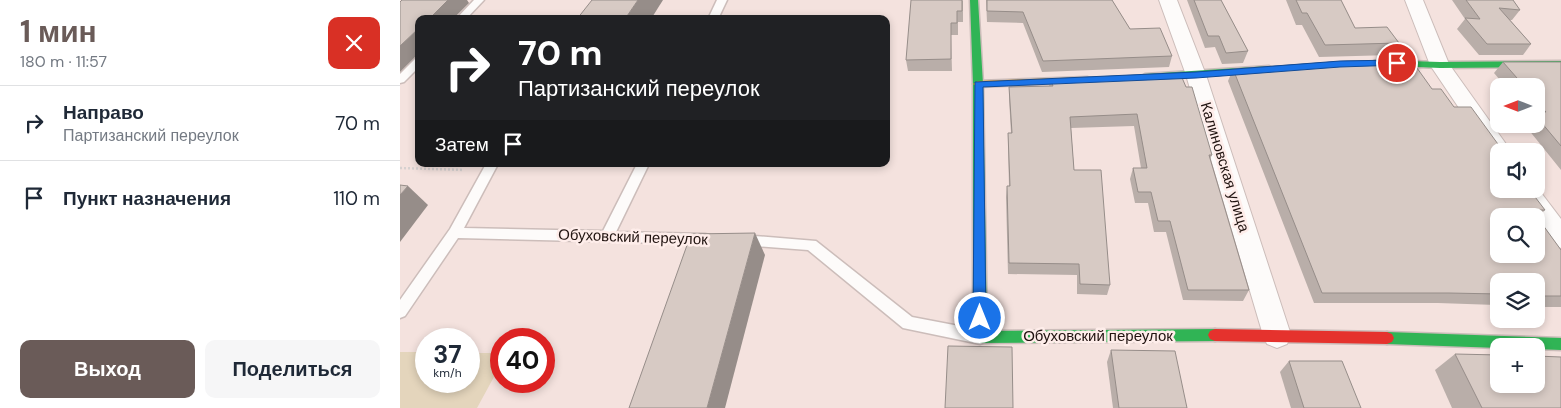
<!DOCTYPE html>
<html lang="ru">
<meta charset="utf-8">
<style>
body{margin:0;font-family:"DM Sans",sans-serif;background:#f6f6f7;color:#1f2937;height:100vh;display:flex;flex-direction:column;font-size:19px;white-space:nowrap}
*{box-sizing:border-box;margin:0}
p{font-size:16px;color:#747a83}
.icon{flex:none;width:28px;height:28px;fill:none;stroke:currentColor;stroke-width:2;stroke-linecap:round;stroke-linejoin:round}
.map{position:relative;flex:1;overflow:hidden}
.side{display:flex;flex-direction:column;background:#fff;width:400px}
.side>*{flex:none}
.guide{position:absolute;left:15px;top:15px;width:475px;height:152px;border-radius:10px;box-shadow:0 2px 8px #0003;background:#202124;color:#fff;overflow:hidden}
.needle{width:32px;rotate:270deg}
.controls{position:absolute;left:1090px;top:78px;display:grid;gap:10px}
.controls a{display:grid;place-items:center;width:55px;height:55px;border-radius:10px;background:#fff;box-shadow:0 2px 8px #0003;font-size:25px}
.speed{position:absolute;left:15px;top:328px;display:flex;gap:10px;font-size:25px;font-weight:700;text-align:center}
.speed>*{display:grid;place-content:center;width:65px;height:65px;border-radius:50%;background:#fff;box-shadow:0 2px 8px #0003;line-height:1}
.speed small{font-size:12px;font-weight:400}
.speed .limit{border:8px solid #d22;background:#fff;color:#111}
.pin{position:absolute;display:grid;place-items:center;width:42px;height:42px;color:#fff;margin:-21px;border:2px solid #fff;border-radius:50%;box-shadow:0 1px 5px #0007}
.me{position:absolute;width:55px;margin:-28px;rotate:0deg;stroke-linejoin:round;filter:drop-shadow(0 0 4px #0008)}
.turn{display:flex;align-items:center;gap:18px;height:105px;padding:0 20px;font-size:22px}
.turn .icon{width:65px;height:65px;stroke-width:2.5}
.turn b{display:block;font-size:35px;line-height:42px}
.then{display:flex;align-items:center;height:48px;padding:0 20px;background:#0003;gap:10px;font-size:19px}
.round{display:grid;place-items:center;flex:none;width:52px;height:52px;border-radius:10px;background:#f6f6f7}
.overview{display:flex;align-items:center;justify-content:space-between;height:85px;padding:0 20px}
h1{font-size:30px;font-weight:700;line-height:38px;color:#6a5b58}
.primary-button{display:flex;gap:10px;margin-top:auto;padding:10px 20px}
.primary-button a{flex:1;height:58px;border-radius:10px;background:#6a5b58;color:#fff;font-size:20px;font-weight:700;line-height:58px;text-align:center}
.primary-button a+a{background:#f6f6f7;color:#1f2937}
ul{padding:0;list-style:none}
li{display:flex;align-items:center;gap:15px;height:75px;padding:0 20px;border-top:1px solid #e0e1e3}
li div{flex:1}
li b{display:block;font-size:19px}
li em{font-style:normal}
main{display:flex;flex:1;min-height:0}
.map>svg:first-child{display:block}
.green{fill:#e4d5bc}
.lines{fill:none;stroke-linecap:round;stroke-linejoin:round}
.lane-casing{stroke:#ccbdba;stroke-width:3}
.street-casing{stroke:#ccbdba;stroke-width:2}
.fast-casing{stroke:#ccbdba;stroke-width:3}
.slow-casing{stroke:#ccbdba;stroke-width:3}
.jam-casing{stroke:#ccbdba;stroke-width:3}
.path{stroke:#d6d1d0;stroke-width:2.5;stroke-dasharray:2 2;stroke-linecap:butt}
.lane{fill:#fdfbfa;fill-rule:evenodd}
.street{fill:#fdfbfa;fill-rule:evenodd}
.fast{fill:#30b455;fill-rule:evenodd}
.slow{fill:#ff9f0a;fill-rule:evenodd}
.jam{fill:#e5322d;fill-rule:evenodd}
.wall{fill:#b9aea9}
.shaded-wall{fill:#968d89}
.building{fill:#d7cac4;stroke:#968d89;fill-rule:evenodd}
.route{fill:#1a73e8;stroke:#114b97}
.labels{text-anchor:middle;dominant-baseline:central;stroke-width:5;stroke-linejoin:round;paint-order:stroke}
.street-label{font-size:15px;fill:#201310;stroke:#feedea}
</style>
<main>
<section class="side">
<div class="overview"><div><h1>1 мин</h1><p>180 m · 11:57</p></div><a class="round" style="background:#d93025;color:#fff"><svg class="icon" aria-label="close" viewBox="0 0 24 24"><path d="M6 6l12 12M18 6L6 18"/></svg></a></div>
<ul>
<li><svg class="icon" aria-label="right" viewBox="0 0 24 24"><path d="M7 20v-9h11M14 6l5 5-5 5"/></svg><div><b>Направо</b><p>Партизанский переулок</p></div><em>70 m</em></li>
<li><svg class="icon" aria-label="arrive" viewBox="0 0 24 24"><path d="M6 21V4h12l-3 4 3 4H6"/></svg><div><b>Пункт назначения</b></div><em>110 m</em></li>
</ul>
<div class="primary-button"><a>Выход</a><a>Поделиться</a></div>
</section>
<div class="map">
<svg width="1161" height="408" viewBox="0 0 1161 408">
<rect width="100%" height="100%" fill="#f4e2de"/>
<path class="green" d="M0,352H26V381H69V353H101V364L77,408H0Z"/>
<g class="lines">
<defs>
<g id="lane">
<path d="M74,0H84L66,19H56Z"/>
<path d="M317,0H327L318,19H308Z"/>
<path d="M19,58V67L4,82L0,83V74L15,59Z"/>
<path d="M86,164H98L64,228L203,231L237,164H249L216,232L305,234L310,235L312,239L310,243L305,244L58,238L5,316L0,318V300L50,229Z"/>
<path d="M342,235L416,241L512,317L580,330L585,332L587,337L585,342L580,344L503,328L408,250L342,245L337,244L335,240L337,236Z"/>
</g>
<g id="street">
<path d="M759,0H777L806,75L891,335L887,344L877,348L867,344L863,335L786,75Z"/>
<path d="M1005,0H1023L1049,64L1111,151H1099V158L1092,157L1030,65Z"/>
<path d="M1136,186L1161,219V248L1152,245L1136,222V216H1132L1114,189H1136Z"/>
</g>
<g id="fast">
<path d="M570,0H578L583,84L587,331L815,329L820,331L822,335L820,339L815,341L580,343L575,341L573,337V84Z"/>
<path d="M977,60L1040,62L1161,61V67L1040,68L974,65V61Z"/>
<path d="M869,66L874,69L872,71L745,80L740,77L745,74Z"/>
<path d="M987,332L1161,338V350L1136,349V346H1099V348L987,344L982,342L980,338L982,334Z"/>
</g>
<path id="slow" d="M687,77L690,78V82L578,87L573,84L578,81Z"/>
<path id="jam" d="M815,329L987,332L992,334L994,338L992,342L987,344L815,341L810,339L808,335L810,331Z"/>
</defs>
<use href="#lane" class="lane-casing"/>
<use href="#street" class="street-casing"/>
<use href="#fast" class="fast-casing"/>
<use href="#slow" class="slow-casing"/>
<use href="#jam" class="jam-casing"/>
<path class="path" d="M0,168L64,170"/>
<use href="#lane" class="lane"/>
<use href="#street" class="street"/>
<use href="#fast" class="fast"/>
<use href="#slow" class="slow"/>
<use href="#jam" class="jam"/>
</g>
<g class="wall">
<path d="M563,0V22H558V35H551L552,71H508L506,60Z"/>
<path d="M586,0H712L730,29L772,56L769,67L642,72L623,23L587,22Z"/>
<path d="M787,0H821L848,51L843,63L822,64L815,47L805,48Z"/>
<path d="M886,0H941L955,28L999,43L992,55L919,57L902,25H896Z"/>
<path d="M1052,0H1113L1120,10L1112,20H1110L1131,44L1123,55H1079L1057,29L1065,19Z"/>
<path d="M1103,62H1161V170L1124,124H1136V86H1105L1094,73Z"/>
<path d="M833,69L1032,89L1145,210L1137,218L1161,250V307H1136V281H1099V307H1097L1096,305L1038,303H914L828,81Z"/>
<path d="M780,73L812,155L810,159L849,290L843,301L783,300L766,232H754L748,203H735L730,179L733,168H741L734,126L671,128L674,170L710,285L707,295L677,294V275L608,274L606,197L607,186H609L608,145V133H611L609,98V87L649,86L650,79Z"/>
<path d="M711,350L787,408H713L707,362Z"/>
<path d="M1055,354L1161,408H1052L1035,370Z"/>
<path d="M889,361L961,408H891L880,372Z"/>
</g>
<g class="shaded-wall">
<path d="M48,0H67L69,3L53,19H29Z"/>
<path d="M238,0H263L251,19H225Z"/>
<path d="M19,28V53L0,72V46Z"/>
<path d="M8,186L28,205L0,242V195Z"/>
<path d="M355,233L365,255L325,408H307Z"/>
</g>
<g class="building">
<path d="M2,0H48L29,19H19V28L0,46V2Z"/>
<path d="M192,0H238L225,19H177Z"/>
<path d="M511,0H562V11H557V23H551V59L506,60Z"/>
<path d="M587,0H712L730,29L760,28L772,56L643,61L623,12L587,11Z"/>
<path d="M794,0H821L848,51L826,53L819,36H808Z"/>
<path d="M896,0H941L955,28L987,27L999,43L925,45L907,13H902Z"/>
<path d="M1066,0H1113L1120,10L1099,8L1131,44H1087L1065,18L1080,19Z"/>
<path d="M947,61H1012L1032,89H1041L1054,107H1071L1103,151H1099V189H1129L1145,210H1132L1161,250V296H1136V281H1099V294L1049,293H922L833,69ZM1099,216H1136V254H1099Z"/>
<path d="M1103,62H1161V146L1136,116V111L1146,112L1136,101V86H1124Z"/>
<path d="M780,73L786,87H792L812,155H809L849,290H788L770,221H758L751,192H738L733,168H747L737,114L670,117L674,170H701L710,285L680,284L679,264L609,263L607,186H610L608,133H612L609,87L653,86L650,79Z"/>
<path d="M0,185L8,186L0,195Z"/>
<path d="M355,233L307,408H229L291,234Z"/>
<path d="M548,346L612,347L613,408H545Z"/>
<path d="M711,350L775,351L787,408H719Z"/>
<path d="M1055,354L1099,355V384H1136V356L1161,357V408H1082Z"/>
<path d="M889,361H942L961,408H904Z"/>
</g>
<path class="route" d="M997,60L1001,63L1000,65L940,67L796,78L583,87L586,318L584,322L580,323L575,322L573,318L575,82L796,72L940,61Z"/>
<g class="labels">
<g class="street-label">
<text transform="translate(825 167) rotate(73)">Калиновская улица</text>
<text transform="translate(233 237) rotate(2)">Обуховский переулок</text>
<text x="698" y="336">Обуховский переулок</text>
</g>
</g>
</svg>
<div class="controls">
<a><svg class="needle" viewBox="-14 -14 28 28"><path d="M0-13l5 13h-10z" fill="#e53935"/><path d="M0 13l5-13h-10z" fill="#747a83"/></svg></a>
<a><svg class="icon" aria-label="sound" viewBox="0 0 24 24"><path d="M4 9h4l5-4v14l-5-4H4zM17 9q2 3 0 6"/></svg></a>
<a><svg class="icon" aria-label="search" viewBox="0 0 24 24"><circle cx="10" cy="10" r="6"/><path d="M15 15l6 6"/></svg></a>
<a><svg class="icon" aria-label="layers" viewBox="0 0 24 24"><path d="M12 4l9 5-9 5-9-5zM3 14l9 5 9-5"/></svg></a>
<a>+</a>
</div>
<div class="speed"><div>37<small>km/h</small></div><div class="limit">40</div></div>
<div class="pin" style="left:997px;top:63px;background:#d93025"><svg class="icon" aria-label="arrive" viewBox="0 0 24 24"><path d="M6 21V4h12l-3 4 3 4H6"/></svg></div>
<svg class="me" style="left:580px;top:318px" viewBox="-20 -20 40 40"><circle r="17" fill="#1a73e8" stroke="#fff" stroke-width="3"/><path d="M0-11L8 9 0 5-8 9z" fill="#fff"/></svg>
<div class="guide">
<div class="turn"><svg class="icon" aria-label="right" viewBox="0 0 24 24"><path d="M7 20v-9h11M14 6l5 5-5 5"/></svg><div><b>70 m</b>Партизанский переулок</div></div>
<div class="then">Затем<svg class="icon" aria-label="arrive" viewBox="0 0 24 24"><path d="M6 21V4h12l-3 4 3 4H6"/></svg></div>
</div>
</div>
</main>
